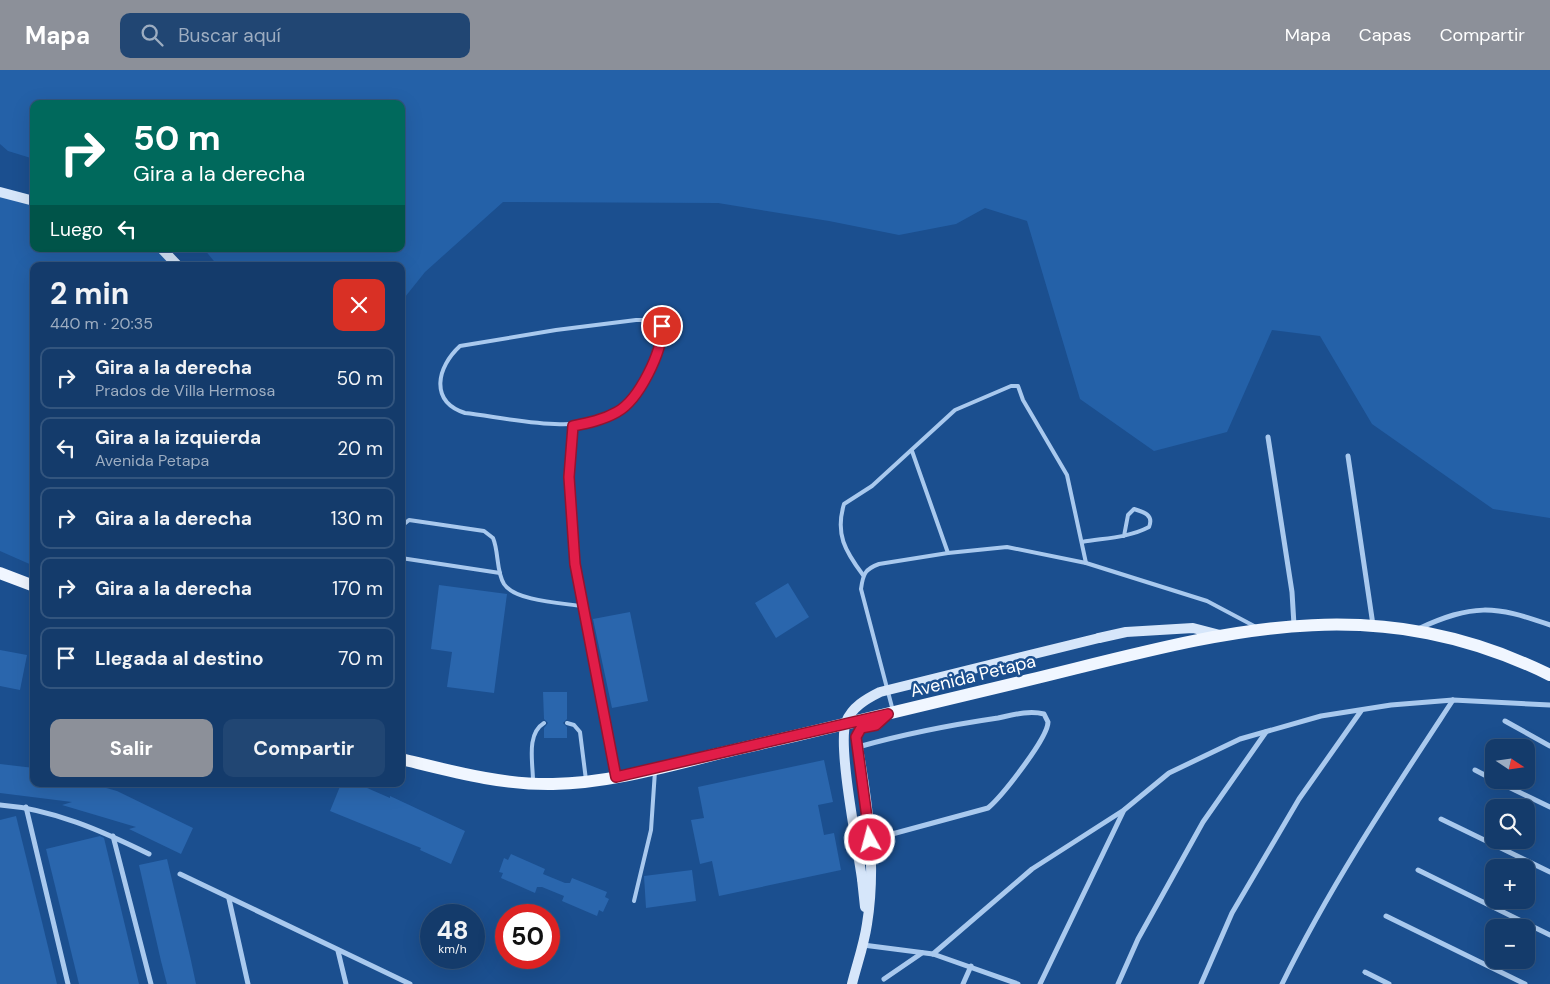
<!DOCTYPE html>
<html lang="es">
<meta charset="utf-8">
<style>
body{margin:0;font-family:"DM Sans",sans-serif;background:#214673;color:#f1f3f6;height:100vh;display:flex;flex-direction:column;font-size:19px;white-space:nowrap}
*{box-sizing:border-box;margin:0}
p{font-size:16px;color:#9dadc1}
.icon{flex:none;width:28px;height:28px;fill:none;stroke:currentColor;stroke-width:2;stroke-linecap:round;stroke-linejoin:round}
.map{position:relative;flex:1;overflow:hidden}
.panel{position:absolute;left:30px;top:192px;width:375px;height:525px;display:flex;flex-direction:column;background:#143b6b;border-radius:10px;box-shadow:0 5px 20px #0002,0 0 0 1px #33557e}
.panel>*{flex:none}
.guide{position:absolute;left:30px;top:30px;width:375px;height:152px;border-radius:10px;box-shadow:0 5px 20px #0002,0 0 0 1px #33557e;background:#00695c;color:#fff;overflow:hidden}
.needle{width:32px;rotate:103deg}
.controls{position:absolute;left:1485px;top:669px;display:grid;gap:10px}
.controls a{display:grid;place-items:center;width:50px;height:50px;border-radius:10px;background:#143b6b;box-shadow:0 5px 20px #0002,0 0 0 1px #33557e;font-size:25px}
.speed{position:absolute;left:420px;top:834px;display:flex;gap:10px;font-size:25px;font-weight:700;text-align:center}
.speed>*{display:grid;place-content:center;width:65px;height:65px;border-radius:50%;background:#143b6b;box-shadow:0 5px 20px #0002,0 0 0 1px #33557e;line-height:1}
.speed small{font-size:12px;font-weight:400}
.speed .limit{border:8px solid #d22;background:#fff;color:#111}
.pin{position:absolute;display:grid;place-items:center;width:42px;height:42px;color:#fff;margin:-21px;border:2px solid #fff;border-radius:50%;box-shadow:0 1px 5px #0007}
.me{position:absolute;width:55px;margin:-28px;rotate:353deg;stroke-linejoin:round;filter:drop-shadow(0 0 4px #0008)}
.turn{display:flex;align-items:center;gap:18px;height:105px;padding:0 20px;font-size:22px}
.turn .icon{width:65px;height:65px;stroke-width:2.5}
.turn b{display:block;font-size:35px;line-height:42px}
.then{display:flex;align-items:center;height:48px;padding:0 20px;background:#0003;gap:10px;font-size:19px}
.round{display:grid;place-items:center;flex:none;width:52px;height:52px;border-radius:10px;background:#214673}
.headline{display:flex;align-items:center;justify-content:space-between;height:85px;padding:0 20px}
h1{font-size:30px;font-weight:700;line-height:38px}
.cta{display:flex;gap:10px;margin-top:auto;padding:10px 20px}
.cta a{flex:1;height:58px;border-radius:10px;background:#8c9099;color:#fff;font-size:20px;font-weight:700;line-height:58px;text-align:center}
.cta a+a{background:#214673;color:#f1f3f6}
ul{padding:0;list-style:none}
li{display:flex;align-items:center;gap:15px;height:62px;margin:0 10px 8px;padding:0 10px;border:2px solid #33557e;border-radius:10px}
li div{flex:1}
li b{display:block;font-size:19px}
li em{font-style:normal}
header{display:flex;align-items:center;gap:30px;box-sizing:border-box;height:70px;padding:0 25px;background:#8c9099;color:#fff}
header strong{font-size:24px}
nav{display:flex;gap:28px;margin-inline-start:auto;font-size:18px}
.search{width:350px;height:45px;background:#214673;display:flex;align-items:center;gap:12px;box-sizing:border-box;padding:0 18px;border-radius:10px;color:#9dadc1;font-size:19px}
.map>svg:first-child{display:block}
.green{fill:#2461a8}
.building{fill:#2a66ad}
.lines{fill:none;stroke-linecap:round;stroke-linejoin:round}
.lane{stroke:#a9c9ee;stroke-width:4}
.street{stroke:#a9c9ee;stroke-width:5}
.secondary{stroke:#d6e6fa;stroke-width:10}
.primary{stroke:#f0f6ff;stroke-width:12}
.secondary-bridge{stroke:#d6e6fa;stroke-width:10}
.route-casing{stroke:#92132f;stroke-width:12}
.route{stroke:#e11d48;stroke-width:9}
.labels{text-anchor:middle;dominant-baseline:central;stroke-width:5;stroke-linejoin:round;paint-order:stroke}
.street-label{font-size:18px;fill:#fff;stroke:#1b4f8f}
</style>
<header>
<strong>Mapa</strong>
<div class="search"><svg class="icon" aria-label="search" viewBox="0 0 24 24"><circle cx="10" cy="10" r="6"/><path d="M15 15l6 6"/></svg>Buscar aquí</div>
<nav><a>Mapa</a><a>Capas</a><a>Compartir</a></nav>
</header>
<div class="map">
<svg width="1550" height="914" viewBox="0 0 1550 914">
<rect width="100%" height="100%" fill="#1b4f8f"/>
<g class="green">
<path d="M0,0H1550V448L1493,439L1372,354L1320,266L1272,260L1227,362L1154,381L1080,329L1027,151L985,138L956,154L899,165L829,151L718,133L503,132L425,202L401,232V196H218L204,179H401V34H34V89L8,81L0,74Z"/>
<path d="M0,122L34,131V179H162L178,196H34V496L0,481Z"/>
</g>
<g class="building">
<path d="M788,513L809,547L776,568L755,533Z"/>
<path d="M439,515L507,524L494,623L447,617L452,582L431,579Z"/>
<path d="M630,542L648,631L612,638L593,549Z"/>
<path d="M0,580L27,585L20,620L0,616Z"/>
<path d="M543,622H567V649L563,653L567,657V668H544V658L548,653L544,649Z"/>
<path d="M824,690L833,732L818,735L824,765L834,763L841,800L719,826L712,791L700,794L691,750L704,748L698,717Z"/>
<path d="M0,694L34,698V714H92L117,721L193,758L181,784L129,759L136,757L62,735L72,732L0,723Z"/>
<path d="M341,714H358L390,728V726L465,761L451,794L420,780L421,778L330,741Z"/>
<path d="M16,746L42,852L57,914H0V750Z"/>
<path d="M100,766L104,768L139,914H79L46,779Z"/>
<path d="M511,784L545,799L543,804L565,813H570L572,808L607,822L605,827L609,829L603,842L599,840L597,846L562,831L564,826L542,817H537L535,823L501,808L503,803L499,802L504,788L508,790Z"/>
<path d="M167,789L190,886L196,914H167L161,891L139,795Z"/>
<path d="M692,800L696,831L646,838L644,806Z"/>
</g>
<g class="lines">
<g class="lane">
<path d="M636,250H655L663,256C663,275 654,290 646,306C639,319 631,334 618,342C579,366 509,348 465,343C429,331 437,297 460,276L556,260Z"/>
<path d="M573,356L569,407L575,494L615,704"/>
<path d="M912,381L948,483"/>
<path d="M401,467L403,455L409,450L484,461L493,468C499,482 496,501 504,514C515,531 562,533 581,536"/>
<path d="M1082,472C1104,468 1128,468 1149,457C1154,445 1144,442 1134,439L1128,445L1124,466"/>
<path d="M401,488L500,503"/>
<path d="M863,505C845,481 835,464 844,434L872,416L955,340L1011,316H1018L1023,330L1067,405L1086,493"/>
<path d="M893,641L861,519C863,504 865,499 879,494L948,483L1007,477L1086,493L1207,531L1256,557"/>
<path d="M567,653L574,655L580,662L586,710"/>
<path d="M533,711C533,693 526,664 544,653"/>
<path d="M634,831L651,760L655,701"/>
</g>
<g class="street">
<path d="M1268,367L1292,522L1294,555"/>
<path d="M1348,386L1373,555"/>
<path d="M1418,559C1472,534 1494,535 1550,555"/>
<path d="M1505,651L1550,676"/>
<path d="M858,677C904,664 950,655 998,648C1012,645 1029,640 1044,644L1048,652C1048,668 1002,726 988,738L870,770"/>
<path d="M1475,700L1494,710"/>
<path d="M1494,710L1550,737"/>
<path d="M0,735C53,739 102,761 149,784"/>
<path d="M26,737L68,914"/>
<path d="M1441,749L1550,802"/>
<path d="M113,766L151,914"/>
<path d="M1418,800L1550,865"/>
<path d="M180,804L410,914"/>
<path d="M229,829L248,914"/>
<path d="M1386,846L1525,914"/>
<path d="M863,875L933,884L1018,914"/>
<path d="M338,881L346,914"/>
<path d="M933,884L1032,799L1124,740L1169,703L1240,669L1321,646L1391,635L1453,630L1550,635"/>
<path d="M1365,902L1389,914"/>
<path d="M884,909L922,883"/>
<path d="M963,914L971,896"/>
<path d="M1040,914L1124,740"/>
<path d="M1118,914L1138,869L1203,752L1266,662"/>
<path d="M1201,914L1232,843L1299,729L1361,641"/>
<path d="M1282,914C1331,814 1392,723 1453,630"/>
</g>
<g class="secondary">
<path d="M0,122L34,131"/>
<path d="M162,179L178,196"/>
<path d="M1099,568L1126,562L1193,558L1220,565"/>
<path d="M862,809L865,837"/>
<path d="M852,914C857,894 864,875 867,854C877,793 867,727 856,667L861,658L877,655L888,644"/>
</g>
<g class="primary">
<path d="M0,503L34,516"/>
<path d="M401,689C451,701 501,715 553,714C615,713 677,693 738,679C838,656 938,632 1037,608C1221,563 1369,516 1550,605"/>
</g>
<path class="secondary-bridge" d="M862,809C858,779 837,675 846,652C852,637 866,629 880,622L1099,568"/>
</g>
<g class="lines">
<defs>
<path id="route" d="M662,256C663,281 639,330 617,342C603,350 588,353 573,356L569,407L575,494L616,707L888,644L876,655L861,658L856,667L870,770"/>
</defs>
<use href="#route" class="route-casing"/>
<use href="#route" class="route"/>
</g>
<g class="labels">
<g class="street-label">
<text transform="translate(973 606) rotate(-14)">Avenida Petapa</text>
</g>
</g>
</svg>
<div class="controls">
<a><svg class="needle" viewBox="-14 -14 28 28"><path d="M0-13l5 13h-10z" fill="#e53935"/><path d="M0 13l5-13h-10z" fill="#9dadc1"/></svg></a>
<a><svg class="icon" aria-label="search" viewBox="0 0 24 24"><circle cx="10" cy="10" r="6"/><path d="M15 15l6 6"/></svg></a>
<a>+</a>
<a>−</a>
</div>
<div class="speed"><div>48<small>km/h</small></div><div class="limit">50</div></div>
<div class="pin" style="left:662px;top:256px;background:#d93025"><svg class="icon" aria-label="arrive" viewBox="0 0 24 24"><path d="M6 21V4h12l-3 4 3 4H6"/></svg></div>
<svg class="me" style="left:870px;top:770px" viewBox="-20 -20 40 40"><circle r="17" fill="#e11d48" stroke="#fff" stroke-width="3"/><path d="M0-11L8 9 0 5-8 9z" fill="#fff"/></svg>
<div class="guide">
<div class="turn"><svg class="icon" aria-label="right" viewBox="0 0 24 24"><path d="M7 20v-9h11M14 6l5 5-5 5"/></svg><div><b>50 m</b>Gira a la derecha</div></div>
<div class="then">Luego<svg class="icon" aria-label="left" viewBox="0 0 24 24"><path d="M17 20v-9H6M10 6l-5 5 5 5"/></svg></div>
</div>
<section class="panel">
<div class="headline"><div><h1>2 min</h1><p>440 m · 20:35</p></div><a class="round" style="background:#d93025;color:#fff"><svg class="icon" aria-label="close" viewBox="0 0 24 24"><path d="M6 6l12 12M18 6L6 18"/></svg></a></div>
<ul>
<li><svg class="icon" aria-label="right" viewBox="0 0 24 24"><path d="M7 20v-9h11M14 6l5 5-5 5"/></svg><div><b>Gira a la derecha</b><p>Prados de Villa Hermosa</p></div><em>50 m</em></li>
<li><svg class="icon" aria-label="left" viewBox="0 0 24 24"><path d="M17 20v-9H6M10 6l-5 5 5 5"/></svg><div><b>Gira a la izquierda</b><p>Avenida Petapa</p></div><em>20 m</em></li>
<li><svg class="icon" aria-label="right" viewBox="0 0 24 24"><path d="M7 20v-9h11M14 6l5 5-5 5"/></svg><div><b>Gira a la derecha</b></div><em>130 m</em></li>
<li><svg class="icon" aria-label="right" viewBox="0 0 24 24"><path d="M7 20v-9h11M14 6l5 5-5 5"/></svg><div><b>Gira a la derecha</b></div><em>170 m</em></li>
<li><svg class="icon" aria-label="arrive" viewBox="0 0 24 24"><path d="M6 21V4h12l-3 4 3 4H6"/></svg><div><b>Llegada al destino</b></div><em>70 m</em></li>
</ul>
<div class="cta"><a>Salir</a><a>Compartir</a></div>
</section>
</div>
